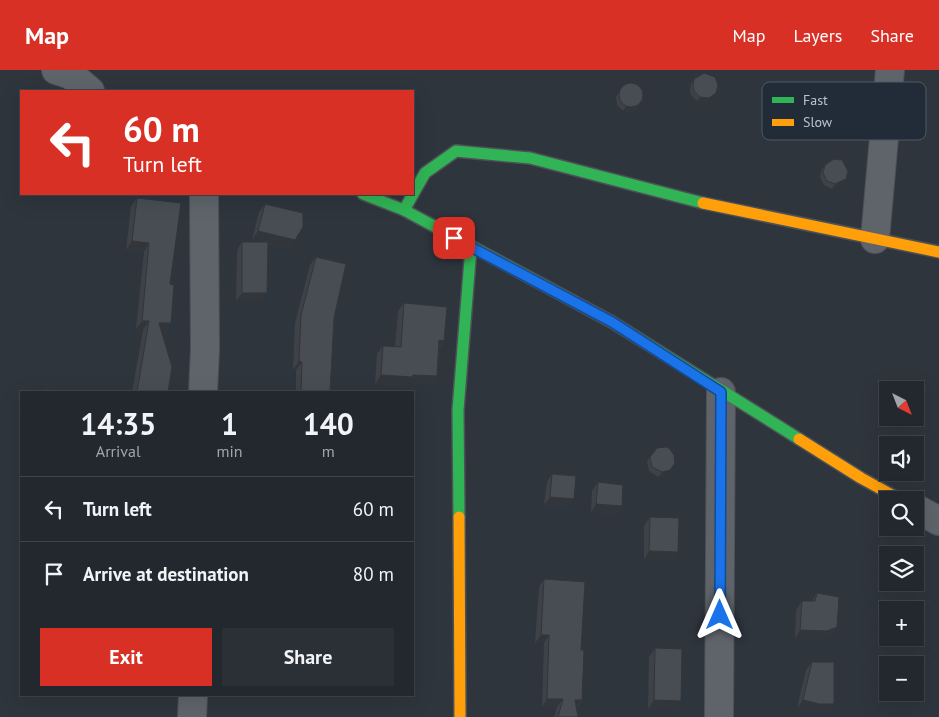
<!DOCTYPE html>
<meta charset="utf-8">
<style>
body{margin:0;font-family:"PT Sans",sans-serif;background:#2a3036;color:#f1f3f6;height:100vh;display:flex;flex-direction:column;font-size:19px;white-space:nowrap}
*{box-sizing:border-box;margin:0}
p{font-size:16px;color:#a2a6aa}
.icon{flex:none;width:28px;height:28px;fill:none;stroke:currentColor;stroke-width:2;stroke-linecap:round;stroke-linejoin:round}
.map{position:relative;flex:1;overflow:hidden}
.details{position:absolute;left:20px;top:321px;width:394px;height:305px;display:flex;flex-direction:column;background:#22282e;border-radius:0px;box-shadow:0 5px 20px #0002,0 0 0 1px #3f444a}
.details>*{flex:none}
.guide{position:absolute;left:20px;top:20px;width:394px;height:105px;border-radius:0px;box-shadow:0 5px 20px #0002,0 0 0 1px #3f444a;background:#d93025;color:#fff;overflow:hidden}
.needle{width:32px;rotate:138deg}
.buttons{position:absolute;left:879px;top:311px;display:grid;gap:10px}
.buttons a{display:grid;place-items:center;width:45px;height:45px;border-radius:0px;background:#22282e;box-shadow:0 5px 20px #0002,0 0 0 1px #3f444a;font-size:25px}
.pin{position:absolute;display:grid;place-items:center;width:42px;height:42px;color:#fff;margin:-21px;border-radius:10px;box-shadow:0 2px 8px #0006}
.me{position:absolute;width:55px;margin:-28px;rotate:0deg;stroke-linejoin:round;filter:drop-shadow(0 0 4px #0008)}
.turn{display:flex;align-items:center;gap:18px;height:105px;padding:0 20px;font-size:22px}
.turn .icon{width:65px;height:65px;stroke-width:2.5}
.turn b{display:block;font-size:35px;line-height:42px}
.eta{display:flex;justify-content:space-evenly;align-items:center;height:85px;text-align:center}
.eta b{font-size:30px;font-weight:700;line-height:35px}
.primary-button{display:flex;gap:10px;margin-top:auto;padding:10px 20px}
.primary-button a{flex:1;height:58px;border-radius:0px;background:#d93025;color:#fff;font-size:20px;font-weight:700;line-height:58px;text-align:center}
.primary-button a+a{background:#2a3036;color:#f1f3f6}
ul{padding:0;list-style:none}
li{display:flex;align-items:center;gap:15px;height:65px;padding:0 20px;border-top:1px solid #3f444a}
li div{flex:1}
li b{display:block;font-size:19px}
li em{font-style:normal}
header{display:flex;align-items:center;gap:30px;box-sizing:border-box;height:70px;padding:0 25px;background:#d93025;color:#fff}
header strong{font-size:24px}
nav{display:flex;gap:28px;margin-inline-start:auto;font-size:18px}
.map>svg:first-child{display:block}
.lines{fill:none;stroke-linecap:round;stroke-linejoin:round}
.street-casing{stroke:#4d5157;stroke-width:30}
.fast-casing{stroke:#4d5157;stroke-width:14}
.slow-casing{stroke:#4d5157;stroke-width:14}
.street{stroke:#5e646a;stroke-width:28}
.fast{stroke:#30b455;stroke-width:11}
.slow{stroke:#ff9f0a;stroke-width:11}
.wall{fill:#3e4248}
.shaded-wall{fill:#32363b}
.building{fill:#484d54;stroke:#32363b}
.route-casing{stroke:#114b97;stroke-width:12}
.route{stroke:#1a73e8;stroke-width:9}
.key{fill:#212c38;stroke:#4f5964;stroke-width:1}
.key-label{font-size:14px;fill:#bac2cc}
</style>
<header>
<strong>Map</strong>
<nav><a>Map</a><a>Layers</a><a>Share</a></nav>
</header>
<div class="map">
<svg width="939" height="647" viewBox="0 0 939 647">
<rect width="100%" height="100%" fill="#2e353d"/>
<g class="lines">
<defs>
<g id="street">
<path d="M56,0L71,5L90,21"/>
<path d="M875,169L890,0"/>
<path d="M203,322L205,279L204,124"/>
<path d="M915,438L939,451"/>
<path d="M192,647L193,625"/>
<path d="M719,647L721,322"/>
</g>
<g id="fast">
<path d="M363,124L404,140L612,252L799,369"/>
<path d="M404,140L425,103L456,81L530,88L703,133"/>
<path d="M459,447L458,340L471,177"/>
</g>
<g id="slow">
<path d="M703,133L939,182"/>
<path d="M799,369L861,408L901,430"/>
<path d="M459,447L460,647"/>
</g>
</defs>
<use href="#street" class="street-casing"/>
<use href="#fast" class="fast-casing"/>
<use href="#slow" class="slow-casing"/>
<use href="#street" class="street"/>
<use href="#fast" class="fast"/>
<use href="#slow" class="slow"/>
</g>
<g class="wall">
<path d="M694,9L716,23L713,27L706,32L697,31L691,25L690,22L691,14Z"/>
<path d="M623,16L644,28L635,40L632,42L623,41L617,35L616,27Z"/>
<path d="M825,95L846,109L843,113L832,119L824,115L820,107L822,99Z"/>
<path d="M137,128L170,214L171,253L165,262H162L168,322H121L123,320L132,322L143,260L136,259L144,182L126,180L131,136Z"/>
<path d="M265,134L289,179L268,174L267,223L261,231H236L237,180L242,172H263L252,170L259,142Z"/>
<path d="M316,187L334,248L330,322H296V300H293L295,253L310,195Z"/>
<path d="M404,233L444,271L439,279L437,306L432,314L408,313L407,315L375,314L377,284L383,276L395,277L398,241Z"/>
<path d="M657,378L667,404L658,407L649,401L647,391Z"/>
<path d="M552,404L568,437L544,435L547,412Z"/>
<path d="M598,412L622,436L616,444L591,443L592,421Z"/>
<path d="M650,447L678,482L672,490H644V456Z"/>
<path d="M544,509L581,580L582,630L577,638L578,647H554L557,637H542L544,573H535L539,517Z"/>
<path d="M817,523L837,557L831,565L822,569H795L796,540L802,531H812Z"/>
<path d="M655,578L675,639H648L649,587Z"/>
<path d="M812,592L828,642H813L797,638L806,600Z"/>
</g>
<g class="shaded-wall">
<path d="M716,23L713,27L706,32L697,31L700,27Z"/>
<path d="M639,35L635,40L632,42L623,41L626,36Z"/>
<path d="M846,109L843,113L832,119L835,114Z"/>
<path d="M258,161L295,170L289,179L252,170Z"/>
<path d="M132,171L149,173L144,182L126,180Z"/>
<path d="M242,223H267L261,231H236Z"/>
<path d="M142,251H149L143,260L136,259Z"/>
<path d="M159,253H171L165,262L154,261Z"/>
<path d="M439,270L444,271L438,279Z"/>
<path d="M299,291L302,292L296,300H293Z"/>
<path d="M381,305H413L437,306L432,314L408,313L407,315L375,314Z"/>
<path d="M670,400L667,404L658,407L662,402Z"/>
<path d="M550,427L574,429L568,437L544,435Z"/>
<path d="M596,434L622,436L616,444L591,443Z"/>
<path d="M649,481L678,482L672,490H644Z"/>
<path d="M837,557L831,565L822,569H795L800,560Z"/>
<path d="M541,565H549L544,573H535Z"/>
<path d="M547,629H563L557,637H542Z"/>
<path d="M575,630H582L576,638Z"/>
<path d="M654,630L681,631L675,639H648Z"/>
<path d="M803,630L834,634L828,642H813L797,638Z"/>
</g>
<g class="building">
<path d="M704,3L715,7L718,15L716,23L709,28L700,27L694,21L693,17L694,9Z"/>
<circle cx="631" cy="25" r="12"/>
<path d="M834,89L842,90L848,101L846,109L835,114L827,111L823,103L825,95Z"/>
<path d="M137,128L181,133L170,214L174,215L171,253H159L172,297L168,322H137L149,251H142L149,173L132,171Z"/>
<path d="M265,134L303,143V157L295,170L258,161Z"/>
<path d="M242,172H268L267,223H242Z"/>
<path d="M316,187L346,194L334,248L330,322H301L302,292L299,291L301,245Z"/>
<path d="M404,233L447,237L444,271L439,270L437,306L413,305V307L381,305L383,276L401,277Z"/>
<path d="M44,319L73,321L72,322H43Z"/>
<path d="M123,320L135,322H122Z"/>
<path d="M666,377L669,378L674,385L675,393L670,400L662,402L652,397L650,387L657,378Z"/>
<path d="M552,404L576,406L574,429L550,427Z"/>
<path d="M598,412L623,415L622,436L596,434Z"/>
<path d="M650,447L679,448L678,482L649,481Z"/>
<path d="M544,509L585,512L581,580H584L582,630H575L578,647H558L563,629H547L549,565H541Z"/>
<path d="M817,523L839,527L837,557L827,561L800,560L802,531H815Z"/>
<path d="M655,578L682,579L681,631L654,630Z"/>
<path d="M812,592H834V634H819L803,630Z"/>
</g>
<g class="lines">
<defs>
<path id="route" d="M454,168L612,252L721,322L720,545"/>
</defs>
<use href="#route" class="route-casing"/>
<use href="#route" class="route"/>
</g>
<rect x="762" y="12" width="164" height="58" rx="8" class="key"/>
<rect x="772" y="27" width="22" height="6" fill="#30b455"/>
<rect x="772" y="49" width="22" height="7" fill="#ff9f0a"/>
<g class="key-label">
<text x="803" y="35">Fast</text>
<text x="803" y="57">Slow</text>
</g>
</svg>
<div class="buttons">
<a><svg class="needle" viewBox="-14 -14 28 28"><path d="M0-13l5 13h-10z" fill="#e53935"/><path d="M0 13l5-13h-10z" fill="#a2a6aa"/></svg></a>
<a><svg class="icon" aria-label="sound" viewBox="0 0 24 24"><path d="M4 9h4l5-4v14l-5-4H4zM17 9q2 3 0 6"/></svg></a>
<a><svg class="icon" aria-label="search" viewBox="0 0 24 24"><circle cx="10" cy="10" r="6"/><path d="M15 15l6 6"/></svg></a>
<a><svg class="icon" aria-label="layers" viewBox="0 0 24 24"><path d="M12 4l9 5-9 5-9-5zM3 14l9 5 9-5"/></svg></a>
<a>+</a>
<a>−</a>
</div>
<div class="pin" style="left:454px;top:168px;background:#d93025"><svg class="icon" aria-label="arrive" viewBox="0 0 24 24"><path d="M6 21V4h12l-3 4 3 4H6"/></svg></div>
<svg class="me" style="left:720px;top:545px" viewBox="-20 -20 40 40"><path d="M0-17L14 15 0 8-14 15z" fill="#1a73e8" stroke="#fff" stroke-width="4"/></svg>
<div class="guide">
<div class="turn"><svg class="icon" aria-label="left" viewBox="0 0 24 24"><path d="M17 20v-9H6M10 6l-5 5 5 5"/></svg><div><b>60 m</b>Turn left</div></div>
</div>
<section class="details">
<div class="eta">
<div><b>14:35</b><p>Arrival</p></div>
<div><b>1</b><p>min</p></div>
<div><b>140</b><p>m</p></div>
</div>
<ul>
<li><svg class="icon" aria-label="left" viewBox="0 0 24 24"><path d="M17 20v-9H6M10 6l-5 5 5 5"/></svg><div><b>Turn left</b></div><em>60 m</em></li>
<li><svg class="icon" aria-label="arrive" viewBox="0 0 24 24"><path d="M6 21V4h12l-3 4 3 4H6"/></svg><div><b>Arrive at destination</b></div><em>80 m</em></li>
</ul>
<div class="primary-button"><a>Exit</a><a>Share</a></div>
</section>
</div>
